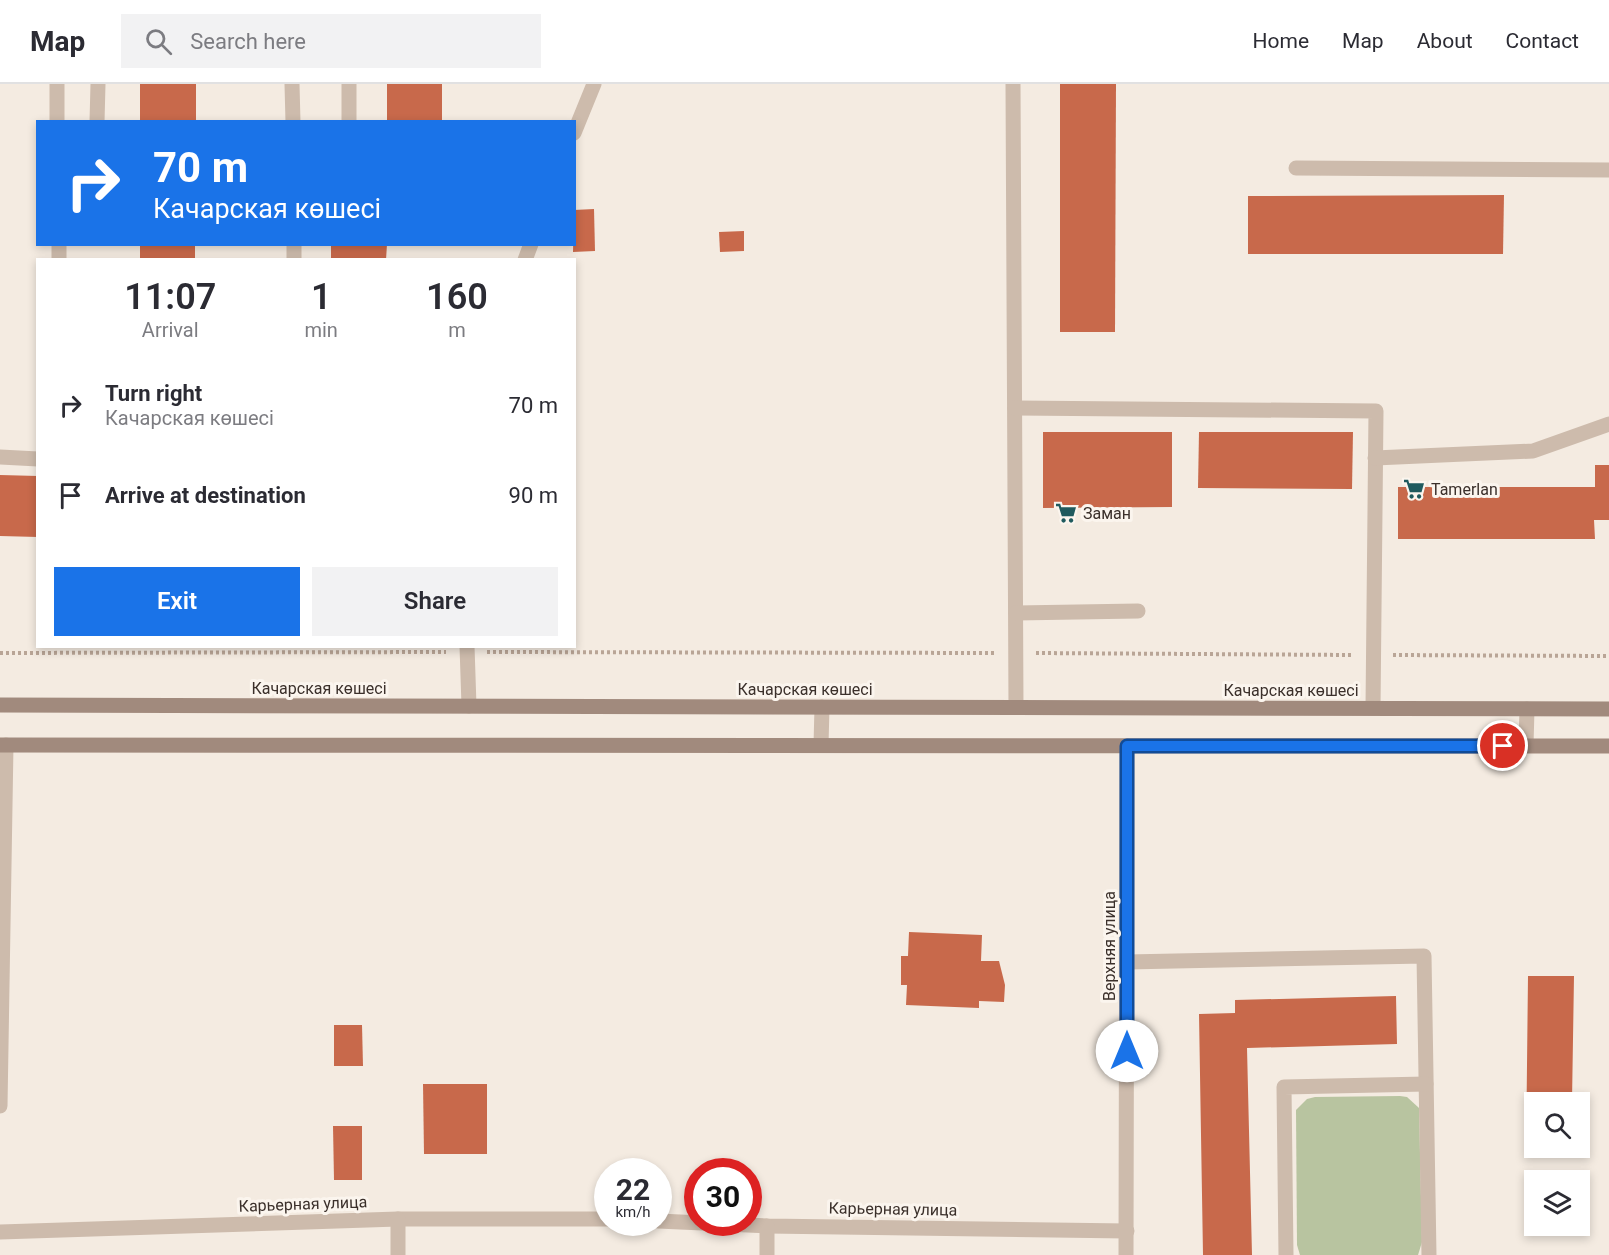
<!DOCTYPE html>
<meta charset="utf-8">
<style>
body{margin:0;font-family:Roboto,sans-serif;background:#f2f2f3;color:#2b2b33;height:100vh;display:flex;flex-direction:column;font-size:22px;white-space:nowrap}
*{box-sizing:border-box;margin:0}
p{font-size:20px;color:#7c7c81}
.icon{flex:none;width:33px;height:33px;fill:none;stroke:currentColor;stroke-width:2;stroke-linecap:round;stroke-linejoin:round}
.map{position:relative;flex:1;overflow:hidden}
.sheet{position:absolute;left:36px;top:174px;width:540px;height:390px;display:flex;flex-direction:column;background:#fff;border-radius:0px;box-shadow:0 3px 9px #0003}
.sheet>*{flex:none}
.banner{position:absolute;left:36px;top:36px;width:540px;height:126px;border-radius:0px;box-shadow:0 3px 9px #0003;background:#1a73e8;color:#fff;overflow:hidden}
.fabs{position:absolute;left:1524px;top:1008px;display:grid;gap:12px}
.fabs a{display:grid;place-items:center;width:66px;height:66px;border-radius:0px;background:#fff;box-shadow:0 3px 9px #0003;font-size:30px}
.speed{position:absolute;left:594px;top:1074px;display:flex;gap:12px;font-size:30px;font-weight:700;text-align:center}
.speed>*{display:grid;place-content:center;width:78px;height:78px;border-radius:50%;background:#fff;box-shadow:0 3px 9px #0003;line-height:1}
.speed small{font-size:15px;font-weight:400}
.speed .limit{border:9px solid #d22;background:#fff;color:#111}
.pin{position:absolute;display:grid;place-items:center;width:51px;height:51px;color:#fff;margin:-26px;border:3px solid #fff;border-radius:50%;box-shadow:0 2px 6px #0007}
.me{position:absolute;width:66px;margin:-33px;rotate:0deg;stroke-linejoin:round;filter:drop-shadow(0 0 4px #0008)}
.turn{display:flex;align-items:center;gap:21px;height:126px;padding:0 18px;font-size:27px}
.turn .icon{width:78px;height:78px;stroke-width:2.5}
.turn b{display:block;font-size:42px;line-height:51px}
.eta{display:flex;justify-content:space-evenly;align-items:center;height:102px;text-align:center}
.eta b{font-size:36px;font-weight:600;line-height:42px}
.cta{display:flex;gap:12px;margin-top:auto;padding:12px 18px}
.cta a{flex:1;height:69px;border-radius:0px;background:#1a73e8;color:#fff;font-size:24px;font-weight:600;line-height:69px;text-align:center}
.cta a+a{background:#f2f2f3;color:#2b2b33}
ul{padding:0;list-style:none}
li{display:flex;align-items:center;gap:18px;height:90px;padding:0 18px}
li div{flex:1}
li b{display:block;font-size:22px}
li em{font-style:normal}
header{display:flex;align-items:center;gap:36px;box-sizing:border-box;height:84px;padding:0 30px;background:#fff;border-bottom:2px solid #e1e1e2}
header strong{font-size:28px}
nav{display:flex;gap:33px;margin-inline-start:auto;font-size:21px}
.search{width:420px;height:54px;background:#f2f2f3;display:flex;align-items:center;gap:15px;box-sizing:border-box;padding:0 21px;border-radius:0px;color:#7c7c81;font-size:22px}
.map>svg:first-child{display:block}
.green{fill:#b8c4a0}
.building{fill:#c8694b}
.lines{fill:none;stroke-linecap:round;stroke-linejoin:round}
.path{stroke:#b9a596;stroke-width:4;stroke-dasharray:3 3;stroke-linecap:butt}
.service{stroke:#cdbbac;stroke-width:15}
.minor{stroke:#cdbbac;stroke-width:15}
.tertiary{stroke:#cdbbac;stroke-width:15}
.secondary{stroke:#a18a7d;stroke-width:15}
.route-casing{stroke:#114b97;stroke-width:15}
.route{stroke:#1a73e8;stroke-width:10}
.labels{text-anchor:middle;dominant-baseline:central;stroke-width:6;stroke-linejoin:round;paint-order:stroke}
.poi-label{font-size:16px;fill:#3b302b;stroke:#fbf5ee;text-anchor:start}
.street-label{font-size:16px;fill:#3b302b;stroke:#fbf5ee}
</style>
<header>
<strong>Map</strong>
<div class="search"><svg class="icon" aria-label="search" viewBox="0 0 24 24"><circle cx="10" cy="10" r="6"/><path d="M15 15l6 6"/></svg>Search here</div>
<nav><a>Home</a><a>Map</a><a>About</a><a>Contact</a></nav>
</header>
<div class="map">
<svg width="1609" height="1171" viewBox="0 0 1609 1171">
<rect width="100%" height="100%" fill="#f4ebe1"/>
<path class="green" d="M1400,1012L1407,1013L1419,1024L1422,1158L1418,1171H1300L1297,1161L1296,1026L1307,1015L1315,1013Z"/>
<g class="building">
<rect x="140" y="0" width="56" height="38"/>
<rect x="387" y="0" width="55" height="38"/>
<path d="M1060,0H1116L1115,248H1060Z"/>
<path d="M1504,111L1503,170H1248V112Z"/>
<path d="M594,125L595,167L573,168L574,126Z"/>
<path d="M744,147V167L720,168L719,148Z"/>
<rect x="140" y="160" width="55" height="16"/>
<path d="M331,160H387L386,176H331Z"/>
<path d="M1043,348H1172V423L1043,424Z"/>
<path d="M1199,348H1353L1352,405L1198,404Z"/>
<path d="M1595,381H1609V436H1594L1595,455H1398V403H1595Z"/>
<path d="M0,391L38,392V453L0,452Z"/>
<path d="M909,848L982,851L981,877H999L1005,901L1004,918L979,917V924L906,921L907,901H901V872H908Z"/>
<path d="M1528,892H1574L1572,1018H1534V1064H1571V1070H1526Z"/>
<path d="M1396,912L1397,960L1247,964L1252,1171H1203L1199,930L1235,929V916Z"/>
<path d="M334,941H362L363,982H334Z"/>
<path d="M423,1000H487V1070H424Z"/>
<path d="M333,1042H362V1096H334Z"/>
</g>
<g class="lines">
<g class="path">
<path d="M487,568L995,569"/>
<path d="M0,569L446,568"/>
<path d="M1036,569L1352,571"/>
<path d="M1393,571L1609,572"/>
</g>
<g class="service">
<path d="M57,0V38"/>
<path d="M292,0L293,38"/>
<path d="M349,0V38"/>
<path d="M1013,0L1016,623"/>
<path d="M97,38L98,0"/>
<path d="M574,49L594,0"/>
<path d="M1296,84L1609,86"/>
<path d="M59,160V176"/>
<path d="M294,160V176"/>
<path d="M525,176L531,160"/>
<path d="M1015,324L1376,327L1373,624"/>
<path d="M0,373L38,375"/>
<path d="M1375,374L1533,367L1609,340"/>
<path d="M1016,529L1138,527"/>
<path d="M467,562L469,622"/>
<path d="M1127,878L1424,872L1429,1171"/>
<path d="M1286,1171L1284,1003L1426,1000"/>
</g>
<g class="minor">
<path d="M821,661L822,623"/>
<path d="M0,1022L6,661"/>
<path d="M658,1137L767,1142L1127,1147"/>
<path d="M0,1148L398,1135H608"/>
<path d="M398,1171V1135"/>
<path d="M767,1171V1142"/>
<path d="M1126,1171L1127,662"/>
</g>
<path class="tertiary" d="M1526,661L1527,625"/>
<g class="secondary">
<path d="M0,621L1609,625"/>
<path d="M0,661L1609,662"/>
</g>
</g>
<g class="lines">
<defs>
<path id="route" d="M1127,967V662H1503"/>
</defs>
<use href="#route" class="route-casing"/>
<use href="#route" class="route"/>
</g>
<defs>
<symbol id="supermarket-bare" viewBox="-9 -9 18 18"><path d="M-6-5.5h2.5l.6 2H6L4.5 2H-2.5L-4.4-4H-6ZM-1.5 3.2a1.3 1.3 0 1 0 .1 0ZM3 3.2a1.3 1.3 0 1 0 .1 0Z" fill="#1f5a5e" stroke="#fbf5ee" stroke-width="2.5" paint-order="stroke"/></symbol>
</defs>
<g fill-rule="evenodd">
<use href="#supermarket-bare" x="1399" y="390" width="30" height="30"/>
<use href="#supermarket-bare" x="1051" y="414" width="30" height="30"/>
</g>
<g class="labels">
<g class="poi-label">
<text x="1431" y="405">Tamerlan</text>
<text x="1083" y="429">Заман</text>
</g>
<g class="street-label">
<text x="319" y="604">Качарская көшесі</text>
<text x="805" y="605">Качарская көшесі</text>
<text x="1291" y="606">Качарская көшесі</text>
<text transform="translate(1109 862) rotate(-90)">Верхняя улица</text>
<text transform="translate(303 1120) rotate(-2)">Карьерная улица</text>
<text transform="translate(893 1125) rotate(1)">Карьерная улица</text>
</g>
</g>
</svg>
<div class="fabs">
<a><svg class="icon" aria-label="search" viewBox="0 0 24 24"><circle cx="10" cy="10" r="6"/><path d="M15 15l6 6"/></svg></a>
<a><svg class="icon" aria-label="layers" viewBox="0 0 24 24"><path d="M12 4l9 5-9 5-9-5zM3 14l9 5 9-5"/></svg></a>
</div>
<div class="speed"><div>22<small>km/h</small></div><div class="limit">30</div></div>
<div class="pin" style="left:1503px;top:662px;background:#d93025"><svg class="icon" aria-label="arrive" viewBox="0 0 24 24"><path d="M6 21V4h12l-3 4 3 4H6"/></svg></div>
<svg class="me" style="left:1127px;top:967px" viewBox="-20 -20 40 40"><circle r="19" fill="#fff"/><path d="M0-13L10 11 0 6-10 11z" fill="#1a73e8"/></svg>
<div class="banner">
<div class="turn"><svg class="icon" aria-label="right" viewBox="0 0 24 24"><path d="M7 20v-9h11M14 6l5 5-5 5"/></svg><div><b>70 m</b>Качарская көшесі</div></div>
</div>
<section class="sheet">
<div class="eta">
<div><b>11:07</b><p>Arrival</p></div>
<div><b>1</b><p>min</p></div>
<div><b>160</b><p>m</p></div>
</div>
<ul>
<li><svg class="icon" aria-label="right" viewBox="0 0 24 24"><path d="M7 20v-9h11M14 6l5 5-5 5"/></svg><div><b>Turn right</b><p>Качарская көшесі</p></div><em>70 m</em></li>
<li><svg class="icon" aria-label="arrive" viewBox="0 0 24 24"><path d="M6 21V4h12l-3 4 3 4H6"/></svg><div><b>Arrive at destination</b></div><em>90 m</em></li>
</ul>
<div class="cta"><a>Exit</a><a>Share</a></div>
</section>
</div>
